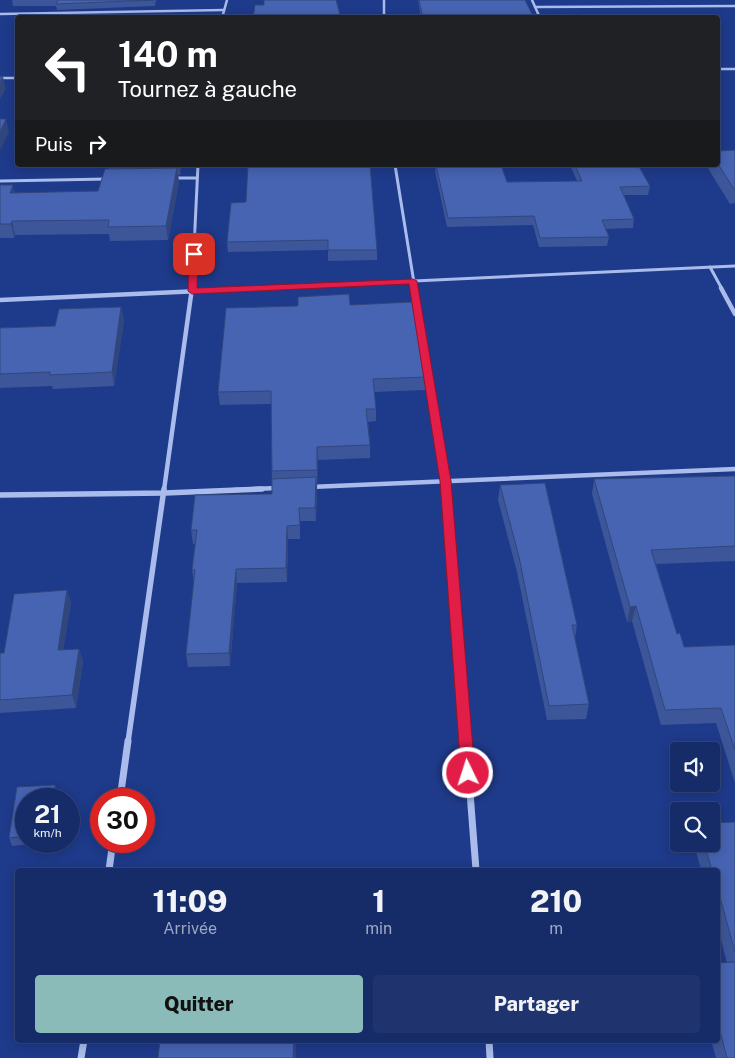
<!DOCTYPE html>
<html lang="fr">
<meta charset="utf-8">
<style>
body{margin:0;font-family:"Public Sans",sans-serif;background:#1f346e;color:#f1f3f6;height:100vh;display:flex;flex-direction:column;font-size:19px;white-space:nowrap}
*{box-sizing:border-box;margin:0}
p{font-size:16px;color:#9ea7c0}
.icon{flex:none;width:28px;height:28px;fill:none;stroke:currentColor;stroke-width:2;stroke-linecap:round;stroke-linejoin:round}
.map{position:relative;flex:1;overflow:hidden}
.sheet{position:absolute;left:15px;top:868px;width:705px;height:175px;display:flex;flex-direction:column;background:#162c68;border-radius:5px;box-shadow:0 2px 12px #0003,0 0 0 1px #35487c}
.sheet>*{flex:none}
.guide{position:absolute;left:15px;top:15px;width:705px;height:152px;border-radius:5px;box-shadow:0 2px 12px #0003,0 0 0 1px #35487c;background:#202124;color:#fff;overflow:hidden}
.fabs{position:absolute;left:670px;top:742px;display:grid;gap:10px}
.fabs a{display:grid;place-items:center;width:50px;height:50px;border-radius:5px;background:#162c68;box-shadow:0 2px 12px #0003,0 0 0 1px #35487c;font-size:25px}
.speed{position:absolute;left:15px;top:788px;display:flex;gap:10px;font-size:25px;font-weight:700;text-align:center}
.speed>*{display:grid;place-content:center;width:65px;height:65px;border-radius:50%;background:#162c68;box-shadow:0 2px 12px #0003,0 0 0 1px #35487c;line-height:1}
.speed small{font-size:12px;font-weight:400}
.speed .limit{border:8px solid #d22;background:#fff;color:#111}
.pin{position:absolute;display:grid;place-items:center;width:42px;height:42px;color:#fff;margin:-21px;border-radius:10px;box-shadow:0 2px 8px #0006}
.me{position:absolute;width:55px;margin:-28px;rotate:356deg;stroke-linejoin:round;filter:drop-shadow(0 0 4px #0008)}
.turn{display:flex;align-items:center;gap:18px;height:105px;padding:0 20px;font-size:22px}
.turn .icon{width:65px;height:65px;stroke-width:2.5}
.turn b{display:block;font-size:35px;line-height:42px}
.then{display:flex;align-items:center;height:48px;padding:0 20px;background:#0003;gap:10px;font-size:19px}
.eta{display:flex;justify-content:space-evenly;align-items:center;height:85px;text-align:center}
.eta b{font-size:30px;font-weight:800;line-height:35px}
.button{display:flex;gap:10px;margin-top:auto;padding:10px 20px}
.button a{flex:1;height:58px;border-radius:5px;background:#8bbbb9;color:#111;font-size:20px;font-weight:800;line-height:58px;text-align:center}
.button a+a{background:#1f346e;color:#f1f3f6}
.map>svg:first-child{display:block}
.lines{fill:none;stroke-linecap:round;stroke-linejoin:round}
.minor-far4{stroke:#a9bceb;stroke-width:2.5}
.minor-far3{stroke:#a9bceb;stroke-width:3}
.minor-far2{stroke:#a9bceb;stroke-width:4.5}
.minor-far1{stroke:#a9bceb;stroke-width:5.5}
.minor{stroke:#a9bceb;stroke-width:7}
.wall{fill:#3c5699}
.shaded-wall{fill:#31467d}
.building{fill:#4664b2;stroke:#31467d}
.route{fill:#e11d48;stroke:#92132f}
</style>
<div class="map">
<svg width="735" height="1058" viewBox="0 0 735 1058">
<rect width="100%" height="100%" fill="#1e3a8a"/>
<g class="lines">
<g class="minor-far4">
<path d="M384,0V18"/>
<path d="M532,0L540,18"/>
<path d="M535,7L735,6"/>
<path d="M0,14L224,10"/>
<path d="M222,18L227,0"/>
<path d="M718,69H735"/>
<path d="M0,78H18"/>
</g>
<g class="minor-far3">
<path d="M395,165L415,289"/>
<path d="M173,178H196"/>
<path d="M0,181L107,179"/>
<path d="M710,267L722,289"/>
<path d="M192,289L198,165"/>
<path d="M242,289L735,266"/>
</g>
<g class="minor-far2">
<path d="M415,288L447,490"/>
<path d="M721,288L735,314"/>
<path d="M0,300L269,288"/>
<path d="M310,487L735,469"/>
<path d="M164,490L192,288"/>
<path d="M234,490L277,488"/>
</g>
<g class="minor-far1">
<path d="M447,489L466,742"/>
<path d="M0,495L165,493L262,489"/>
<path d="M128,742L164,489"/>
</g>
<g class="minor">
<path d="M466,741L476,870"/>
<path d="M120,799L128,741"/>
<path d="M109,870L113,841"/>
<path d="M489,1040L490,1058"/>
<path d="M81,1058L84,1040"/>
</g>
</g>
<g class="wall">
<path d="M12,0H156L155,6L57,10L56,6H13Z"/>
<path d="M418,0H525L533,16L611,18H421Z"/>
<path d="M735,150V203L730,204L706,165H718V151Z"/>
<path d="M182,165L180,175H178L179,182L168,240L110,241L109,234L15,235L14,238H0V185L15,193L98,191L109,169L108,167Z"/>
<path d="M436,165H501L507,182L577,181L570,165H638L650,186L648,195H624L634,219L633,228L606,229L609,237L607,246L539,247L533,225L447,227L435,171Z"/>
<path d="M246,202L377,250V260L328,261V250L228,252L227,242Z"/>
<path d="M350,305L425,377V390L374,392L376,409V421L368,422L370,445V458L318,460L316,521H300V539H288L287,582L237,583L230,666L188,667L186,654L194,583L192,570L195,544H193L191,530L272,494L271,404L220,405L218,392L298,306Z"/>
<path d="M121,307L124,321L114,386L53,389L52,386L0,388V328L55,326Z"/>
<path d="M735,476V561L656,564L677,634L684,647L735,645V783L716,723L661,725L632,621L627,622L592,494L594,479Z"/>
<path d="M500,485L577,625L575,639L589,704L586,719L547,720L517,572L498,500Z"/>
<path d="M67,590L71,603L63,650L79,649L83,662L76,708L0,713V653H4Z"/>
<path d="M55,785L58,793L57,799H26V841H51V842L12,846L9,838L17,787Z"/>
<path d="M735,822V1058H716L711,1040H718V963H727L718,928V870H701L694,844H711Z"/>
<path d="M160,1040H347L296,1043Z"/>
</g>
<g class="shaded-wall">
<path d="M3,77L6,89L0,100V83Z"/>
<path d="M6,119L9,132L0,151V132Z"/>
<path d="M179,165H182L180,175Z"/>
<path d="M177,168L179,182L168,240L166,226Z"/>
<path d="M13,185L16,199L10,193Z"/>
<path d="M12,221L15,235L14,238L11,224Z"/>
<path d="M121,307L124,321L114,386L112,372Z"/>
<path d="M317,447L318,460L317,483Z"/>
<path d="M316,477L317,491L316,521L315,508Z"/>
<path d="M287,526L288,539L287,582L286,568Z"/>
<path d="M236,569L237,583L230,666L229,653Z"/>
<path d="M67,590L71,603L61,663L58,650Z"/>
<path d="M636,606L632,621L627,622L630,607Z"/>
<path d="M79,649L83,662L76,708L72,695Z"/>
<path d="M55,785L58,793L57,799H53Z"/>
<path d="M294,1040H296V1058H293Z"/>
</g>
<g class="building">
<path d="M58,0H154L56,4Z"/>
<path d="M264,0H336L341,18H253L255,5H264Z"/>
<path d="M419,0H525L533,16L609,15L611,18H423Z"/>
<path d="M0,77H3L0,83Z"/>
<path d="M0,119H6L0,132Z"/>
<path d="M735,150V189H734L718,164V151Z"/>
<path d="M109,165H179L108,167Z"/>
<path d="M248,165H370L377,250H328V240L227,242L231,203L246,202Z"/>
<path d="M436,165H501L507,182L582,181L575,165H638L650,186L620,187L634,219L602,220L609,237L540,238L534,216L448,218Z"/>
<path d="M177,168L166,226L108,227L109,220L12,221L11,224H0V185H13L10,193L98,191L105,169Z"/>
<path d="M349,294L350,305L413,302L425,377L373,379L376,409H366L370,445L317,447V470L272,471L271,391L218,392L226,308L298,306V297Z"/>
<path d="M121,307L112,372L50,375V372L0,374V328L55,326L59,309Z"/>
<path d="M735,476V546L651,550L677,634L680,633L684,647L735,645V750L721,708L665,710L636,606L630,607L594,479Z"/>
<path d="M316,477L315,508H299L300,525L287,526L286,568L236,569L229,653L186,654L195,570H192L197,530H191L195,495L272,494V479Z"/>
<path d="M545,483L577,625H572L589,704L549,706L519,557L500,485Z"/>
<path d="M67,590L58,650L79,649L72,695L0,700V653H4L14,594Z"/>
<path d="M55,785L53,799H26V836L9,838L17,787Z"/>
<path d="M735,822V952L718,890V870H712L704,844H711V823Z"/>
<path d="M735,962V1058H727L718,1023V963Z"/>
<path d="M160,1040H294L293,1058H158Z"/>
</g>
<path class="route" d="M194,251L198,254L197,288L413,279L417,281L451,481L475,773L473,777H463L461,773L440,481L409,284L192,294L188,291L189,254Z"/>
</svg>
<div class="fabs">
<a><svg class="icon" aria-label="sound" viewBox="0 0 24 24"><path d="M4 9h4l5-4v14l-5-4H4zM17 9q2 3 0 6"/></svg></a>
<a><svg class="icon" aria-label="search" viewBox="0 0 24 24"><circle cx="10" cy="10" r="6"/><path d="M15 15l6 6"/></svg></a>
</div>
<div class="speed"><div>21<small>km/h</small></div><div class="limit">30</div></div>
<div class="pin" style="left:194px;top:254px;background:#d93025"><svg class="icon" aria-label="arrive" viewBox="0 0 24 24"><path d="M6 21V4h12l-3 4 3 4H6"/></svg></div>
<svg class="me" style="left:468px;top:773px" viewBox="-20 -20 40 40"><circle r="17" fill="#e11d48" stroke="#fff" stroke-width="3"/><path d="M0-11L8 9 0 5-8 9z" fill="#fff"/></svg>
<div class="guide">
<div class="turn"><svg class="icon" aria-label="left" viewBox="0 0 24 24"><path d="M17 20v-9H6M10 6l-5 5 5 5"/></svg><div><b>140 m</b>Tournez à gauche</div></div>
<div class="then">Puis<svg class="icon" aria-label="right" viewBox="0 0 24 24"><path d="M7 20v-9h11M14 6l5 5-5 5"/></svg></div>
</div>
<section class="sheet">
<div class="eta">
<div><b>11:09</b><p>Arrivée</p></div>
<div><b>1</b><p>min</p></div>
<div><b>210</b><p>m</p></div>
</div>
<div class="button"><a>Quitter</a><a>Partager</a></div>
</section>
</div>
